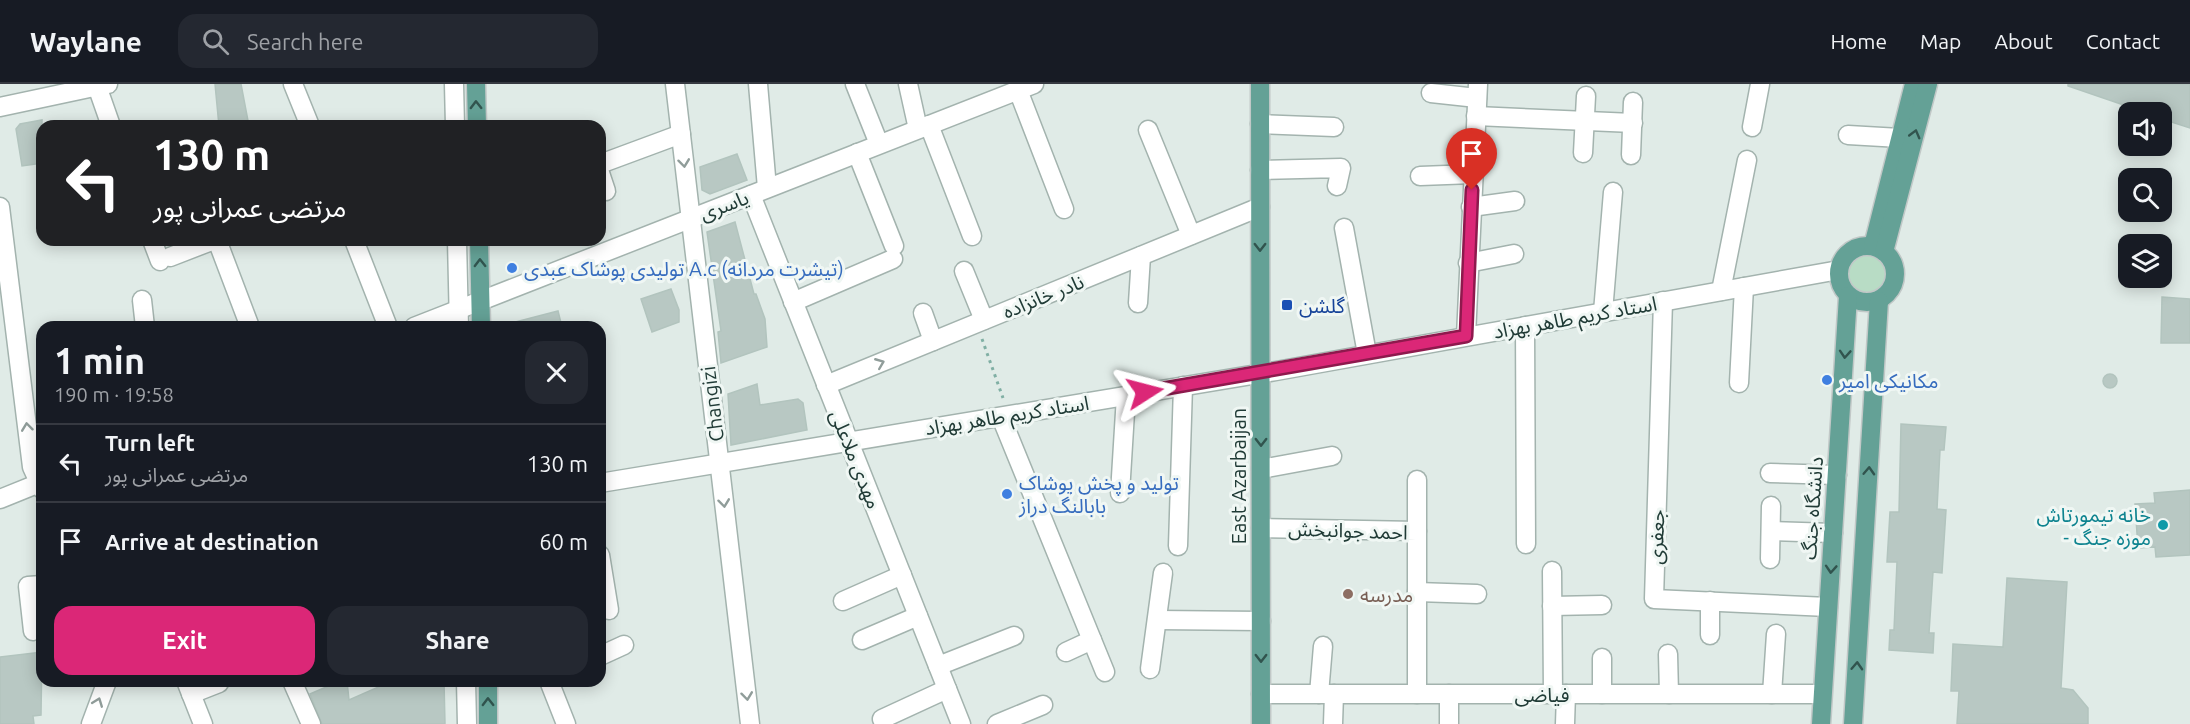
<!DOCTYPE html>
<meta charset="utf-8">
<style>
body{margin:0;font-family:Ubuntu,"Noto Sans Arabic",sans-serif;background:#242831;color:#f1f3f6;height:100vh;display:flex;flex-direction:column;font-size:22px;white-space:nowrap}
*{box-sizing:border-box;margin:0}
p{font-size:20px;color:#9ea1a6}
.icon{flex:none;width:33px;height:33px;fill:none;stroke:currentColor;stroke-width:2;stroke-linecap:round;stroke-linejoin:round}
.map{position:relative;flex:1;overflow:hidden}
.details{position:absolute;left:36px;top:237px;width:570px;height:366px;display:flex;flex-direction:column;background:#171b24;border-radius:18px;box-shadow:0 3px 15px #0003}
.details>*{flex:none}
.guide{position:absolute;left:36px;top:36px;width:570px;height:126px;border-radius:18px;box-shadow:0 3px 15px #0003;background:#202124;color:#fff;overflow:hidden}
.fabs{position:absolute;left:2118px;top:18px;display:grid;gap:12px}
.fabs a{display:grid;place-items:center;width:54px;height:54px;border-radius:12px;background:#171b24;box-shadow:0 3px 15px #0003;font-size:30px}
.pin{position:absolute;display:grid;place-items:center;width:51px;height:51px;color:#fff;margin:-62px -26px;border-radius:50% 50% 50% 0;rotate:-45deg;box-shadow:0 0 6px #0007}
.pin .icon{rotate:45deg}
.me{position:absolute;width:66px;margin:-33px;rotate:81deg;stroke-linejoin:round;filter:drop-shadow(0 0 4px #0008)}
.turn{display:flex;align-items:center;gap:21px;height:126px;padding:0 18px;font-size:27px}
.turn .icon{width:78px;height:78px;stroke-width:2.5}
.turn b{display:block;font-size:42px;line-height:51px}
.round{display:grid;place-items:center;flex:none;width:63px;height:63px;border-radius:18px;background:#242831}
.overview{display:flex;align-items:center;justify-content:space-between;height:102px;padding:0 18px}
h1{font-size:36px;font-weight:600;line-height:45px}
.primary-button{display:flex;gap:12px;margin-top:auto;padding:12px 18px}
.primary-button a{flex:1;height:69px;border-radius:18px;background:#db2777;color:#fff;font-size:24px;font-weight:600;line-height:69px;text-align:center}
.primary-button a+a{background:#242831;color:#f1f3f6}
ul{padding:0;list-style:none}
li{display:flex;align-items:center;gap:18px;height:78px;padding:0 18px;border-top:2px solid #363941}
li div{flex:1}
li b{display:block;font-size:22px}
li em{font-style:normal}
header{display:flex;align-items:center;gap:36px;box-sizing:border-box;height:84px;padding:0 30px;background:#171b24;border-bottom:2px solid #363941}
header strong{font-size:28px}
nav{display:flex;gap:33px;margin-inline-start:auto;font-size:21px}
.search{width:420px;height:54px;background:#242831;display:flex;align-items:center;gap:15px;box-sizing:border-box;padding:0 21px;border-radius:18px;color:#9ea1a6;font-size:22px}
.map>svg:first-child{display:block}
.green{fill:#b8dcc5}
.building{fill:#b8c8c3;stroke:#b2c4be;stroke-width:1.5}
.lines{fill:none;stroke-linecap:round;stroke-linejoin:round}
.minor-casing{stroke:#a3b3ae;stroke-width:21}
.major-casing{stroke:#c1c8c7;stroke-width:21}
.path{stroke:#80afa4;stroke-width:3;stroke-dasharray:3 4.5;stroke-linecap:butt}
.minor{stroke:#fff;stroke-width:18}
.major{stroke:#64a196;stroke-width:18}
.oneway{stroke:#31544e}
.oneway2{stroke:#909d9a}
.route-casing{stroke:#8e194d;stroke-width:15}
.route{stroke:#db2777;stroke-width:10}
.shop-dot{fill:#3f7fe0;stroke:#f0f7f4;stroke-width:2}
.transit-dot{fill:#1a4fb4;stroke:#f0f7f4;stroke-width:2}
.culture-dot{fill:#0f9aa8;stroke:#f0f7f4;stroke-width:2}
.education-dot{fill:#8d6e63;stroke:#f0f7f4;stroke-width:2}
.labels{text-anchor:middle;dominant-baseline:central;stroke-width:6;stroke-linejoin:round;paint-order:stroke}
.street-label{font-size:20px;fill:#203b36;stroke:#f0f7f4}
.shop-label{font-size:20px;fill:#366cbe;stroke:#f0f7f4;text-anchor:start}
.transit-label{font-size:20px;fill:#164399;stroke:#f0f7f4;text-anchor:start}
.culture-label{font-size:20px;fill:#0d838f;stroke:#f0f7f4;text-anchor:end}
.education-label{font-size:20px;fill:#785e54;stroke:#f0f7f4;text-anchor:start}
</style>
<header>
<strong>Waylane</strong>
<div class="search"><svg class="icon" aria-label="search" viewBox="0 0 24 24"><circle cx="10" cy="10" r="6"/><path d="M15 15l6 6"/></svg>Search here</div>
<nav><a>Home</a><a>Map</a><a>About</a><a>Contact</a></nav>
</header>
<div class="map">
<svg width="2190" height="640" viewBox="0 0 2190 640">
<rect width="100%" height="100%" fill="#e0ebe7"/>
<circle class="green" cx="1867" cy="190" r="18"/>
<g class="building">
<path d="M215,0H241L249,42H219Z"/>
<path d="M2068,0H2190V44L2162,35V28H2144L2068,2Z"/>
<path d="M42,36V79L22,82L16,45L20,40Z"/>
<path d="M737,70L747,96L710,110L702,106L700,83Z"/>
<path d="M735,138L754,210H756L765,235L767,263L721,279L718,248L721,247L707,148Z"/>
<path d="M671,205L679,226V238L652,248L641,215Z"/>
<path d="M2162,213L2190,215V259H2161Z"/>
<path d="M558,227L562,243H515V238Z"/>
<circle cx="2110" cy="297" r="7"/>
<path d="M757,300L760,321L798,315L803,319L807,346L731,361L728,310Z"/>
<path d="M1901,340L1946,343L1944,366H1940L1937,425L1946,426L1942,489L1933,488L1929,549H1934L1933,569L1889,566L1890,546H1894L1897,478H1887L1890,428H1899Z"/>
<path d="M2190,406V471L2156,473L2155,463L2138,464L2135,420L2155,419L2154,409Z"/>
<path d="M2007,494L2067,498L2061,604L2073,606L2088,624V640H1957L1959,607H1951L1953,560L2003,563Z"/>
<path d="M42,568L41,631L33,632L34,640H0V573Z"/>
<path d="M340,597H347L349,616L392,597H444L445,640H322L310,610Z"/>
</g>
<g class="lines">
<defs>
<g id="minor">
<path d="M293,0L310,42"/>
<path d="M454,0L455,42"/>
<path d="M675,0L750,640"/>
<path d="M758,0L767,104"/>
<path d="M855,0L879,60"/>
<path d="M908,0L918,45"/>
<path d="M97,2L111,42"/>
<path d="M1018,6L1064,125"/>
<path d="M1431,9L1477,14"/>
<path d="M0,23L108,0"/>
<path d="M1476,32L1633,39"/>
<path d="M1260,40L1334,43"/>
<path d="M929,41L972,152"/>
<path d="M1752,43L1760,0"/>
<path d="M1148,46L1191,151"/>
<path d="M1848,51L1900,54"/>
<path d="M857,69L894,162"/>
<path d="M1583,69L1586,12"/>
<path d="M1631,71L1633,18"/>
<path d="M600,80L681,50"/>
<path d="M1260,86L1341,84L1337,102"/>
<path d="M600,89L606,107"/>
<path d="M1420,92L1473,90"/>
<path d="M751,111L961,640"/>
<path d="M0,123L32,383L42,405"/>
<path d="M1471,123L1515,117"/>
<path d="M1344,144L1367,270"/>
<path d="M152,156L160,177"/>
<path d="M217,156L250,243"/>
<path d="M354,156L388,243"/>
<path d="M457,156L459,243"/>
<path d="M170,173L214,156"/>
<path d="M1468,179L1514,170"/>
<path d="M964,187L984,236"/>
<path d="M1721,207L1747,76"/>
<path d="M142,216L145,243"/>
<path d="M1663,217L1654,515L1828,523"/>
<path d="M793,218L893,175"/>
<path d="M1138,219L1141,172"/>
<path d="M1603,228L1613,108"/>
<path d="M923,229L933,257"/>
<path d="M1525,242L1526,460"/>
<path d="M414,243L1034,0"/>
<path d="M1466,252L1478,0"/>
<path d="M1739,299L1744,203"/>
<path d="M826,301L1260,123"/>
<path d="M1001,333L1105,588"/>
<path d="M1261,385L1332,372"/>
<path d="M1770,389L1837,391"/>
<path d="M600,399L1276,287L1839,186"/>
<path d="M1120,409L1126,312"/>
<path d="M0,415L42,398"/>
<path d="M1261,444L1417,447V610"/>
<path d="M1417,447V396"/>
<path d="M1771,447L1833,449"/>
<path d="M1178,462L1183,302"/>
<path d="M600,471L609,526"/>
<path d="M1770,475L1771,422"/>
<path d="M1552,487L1553,610"/>
<path d="M1417,508L1477,510"/>
<path d="M843,517L902,491"/>
<path d="M1552,522L1602,521"/>
<path d="M1157,536L1261,537"/>
<path d="M33,547L28,502L42,501"/>
<path d="M1710,551V517"/>
<path d="M862,556L918,532"/>
<path d="M1066,568L1092,556"/>
<path d="M1668,570L1669,610"/>
<path d="M600,572L624,561"/>
<path d="M1602,574V610"/>
<path d="M938,582L1014,552"/>
<path d="M1150,585L1163,489"/>
<path d="M186,597L203,640"/>
<path d="M292,597L311,640"/>
<path d="M466,597L467,640"/>
<path d="M549,597L566,640"/>
<path d="M191,610L219,599"/>
<path d="M1261,610H1822"/>
<path d="M1319,610L1323,562"/>
<path d="M1772,610L1776,550"/>
<path d="M882,635L947,605"/>
<path d="M91,640L107,597"/>
<path d="M997,640L1043,621"/>
<path d="M1333,640L1334,610"/>
<path d="M1449,640V610"/>
<path d="M1565,640L1566,610"/>
</g>
<g id="major">
<path d="M476,0L477,42"/>
<path d="M1260,0L1261,640"/>
<path d="M479,156L481,243"/>
<circle cx="1867" cy="190" r="28"/>
<path d="M1873,162L1914,0"/>
<path d="M1884,168L1928,0"/>
<path d="M488,597V640"/>
<path d="M1821,640L1848,212"/>
<path d="M1853,640L1879,217"/>
</g>
</defs>
<use href="#minor" class="minor-casing"/>
<use href="#major" class="major-casing"/>
<path class="path" d="M982,255L1003,314"/>
<use href="#minor" class="minor"/>
<use href="#major" class="major"/>
</g>
<defs><path id="oneway-chevron" d="M-2-3.5L2.5 0L-2 3.5" fill="none" stroke-width="1.6" stroke-linecap="round" stroke-linejoin="round" transform="scale(1.5)"/></defs>
<g class="oneway">
<use href="#oneway-chevron" transform="translate(476 21) rotate(-91)"/>
<use href="#oneway-chevron" transform="translate(1915 50) rotate(-75)"/>
<use href="#oneway-chevron" transform="translate(1260 163) rotate(90)"/>
<use href="#oneway-chevron" transform="translate(480 179) rotate(-91)"/>
<use href="#oneway-chevron" transform="translate(1845 270) rotate(94)"/>
<use href="#oneway-chevron" transform="translate(1261 358) rotate(90)"/>
<use href="#oneway-chevron" transform="translate(1869 387) rotate(-87)"/>
<use href="#oneway-chevron" transform="translate(1831 485) rotate(94)"/>
<use href="#oneway-chevron" transform="translate(1261 574) rotate(90)"/>
<use href="#oneway-chevron" transform="translate(1857 582) rotate(-87)"/>
<use href="#oneway-chevron" transform="translate(488 618) rotate(-91)"/>
</g>
<g class="oneway2">
<use href="#oneway-chevron" transform="translate(684 79) rotate(83)"/>
<use href="#oneway-chevron" transform="translate(880 279) rotate(-22)"/>
<use href="#oneway-chevron" transform="translate(27 343) rotate(-97)"/>
<use href="#oneway-chevron" transform="translate(724 419) rotate(83)"/>
<use href="#oneway-chevron" transform="translate(747 612) rotate(83)"/>
<use href="#oneway-chevron" transform="translate(98 618) rotate(-69)"/>
</g>
<g class="lines">
<defs>
<path id="route" d="M1145,308L1466,252L1472,106"/>
</defs>
<use href="#route" class="route-casing"/>
<use href="#route" class="route"/>
</g>
<g class="shop-dot">
<circle cx="512" cy="184" r="6"/>
<circle cx="1827" cy="296" r="6"/>
<circle cx="1007" cy="410" r="6"/>
</g>
<rect class="transit-dot" x="1281" y="215" width="12" height="12" rx="3"/>
<circle class="culture-dot" cx="2163" cy="441" r="6"/>
<circle class="education-dot" cx="1348" cy="510" r="6"/>
<g class="labels">
<g class="street-label">
<text transform="translate(724 121) rotate(-21)">یاسری</text>
<text transform="translate(1043 212) rotate(-22)">نادر خانزاده</text>
<text transform="translate(1575 233) rotate(-10)">استاد کریم طاهر بهزاد</text>
<text transform="translate(712 320) rotate(-97)">Changizi</text>
<text transform="translate(1007 331) rotate(-9)">استاد کریم طاهر بهزاد</text>
<text transform="translate(856 375) rotate(68)">مهدی ملاعلی</text>
<text transform="translate(1238 392) rotate(-90)">East Azarbaijan</text>
<text transform="translate(1812 424) rotate(-86)">دانشگاه جنگ</text>
<text transform="translate(1348 446) rotate(2)">احمد جوانبخش</text>
<text transform="translate(1656 453) rotate(-88)">جعفری</text>
<text x="1542" y="610">فیاضی</text>
</g>
<g class="shop-label">
<text x="524" y="184">تولیدی پوشاک عبدی A.c (تیشرت مردانه)</text>
<text x="1839" y="296">مکانیکی امیر</text>
<text x="1019" y="398">تولید و پخش پوشاک<tspan x="1019" dy="23">بابالنگ دراز</tspan></text>
</g>
<g class="transit-label">
<text x="1299" y="221">گلشن</text>
</g>
<g class="culture-label">
<text x="2151" y="430">خانه تیمورتاش<tspan x="2151" dy="23">- موزه جنگ</tspan></text>
</g>
<g class="education-label">
<text x="1360" y="510">مدرسه</text>
</g>
</g>
</svg>
<div class="fabs">
<a><svg class="icon" aria-label="sound" viewBox="0 0 24 24"><path d="M4 9h4l5-4v14l-5-4H4zM17 9q2 3 0 6"/></svg></a>
<a><svg class="icon" aria-label="search" viewBox="0 0 24 24"><circle cx="10" cy="10" r="6"/><path d="M15 15l6 6"/></svg></a>
<a><svg class="icon" aria-label="layers" viewBox="0 0 24 24"><path d="M12 4l9 5-9 5-9-5zM3 14l9 5 9-5"/></svg></a>
</div>
<div class="pin" style="left:1472px;top:106px;background:#d93025"><svg class="icon" aria-label="arrive" viewBox="0 0 24 24"><path d="M6 21V4h12l-3 4 3 4H6"/></svg></div>
<svg class="me" style="left:1145px;top:308px" viewBox="-20 -20 40 40"><path d="M0-17L14 15 0 8-14 15z" fill="#db2777" stroke="#fff" stroke-width="4"/></svg>
<div class="guide">
<div class="turn"><svg class="icon" aria-label="left" viewBox="0 0 24 24"><path d="M17 20v-9H6M10 6l-5 5 5 5"/></svg><div><b>130 m</b>مرتضی عمرانی پور</div></div>
</div>
<section class="details">
<div class="overview"><div><h1>1 min</h1><p>190 m · 19:58</p></div><a class="round"><svg class="icon" aria-label="close" viewBox="0 0 24 24"><path d="M6 6l12 12M18 6L6 18"/></svg></a></div>
<ul>
<li><svg class="icon" aria-label="left" viewBox="0 0 24 24"><path d="M17 20v-9H6M10 6l-5 5 5 5"/></svg><div><b>Turn left</b><p>مرتضی عمرانی پور</p></div><em>130 m</em></li>
<li><svg class="icon" aria-label="arrive" viewBox="0 0 24 24"><path d="M6 21V4h12l-3 4 3 4H6"/></svg><div><b>Arrive at destination</b></div><em>60 m</em></li>
</ul>
<div class="primary-button"><a>Exit</a><a>Share</a></div>
</section>
</div>
